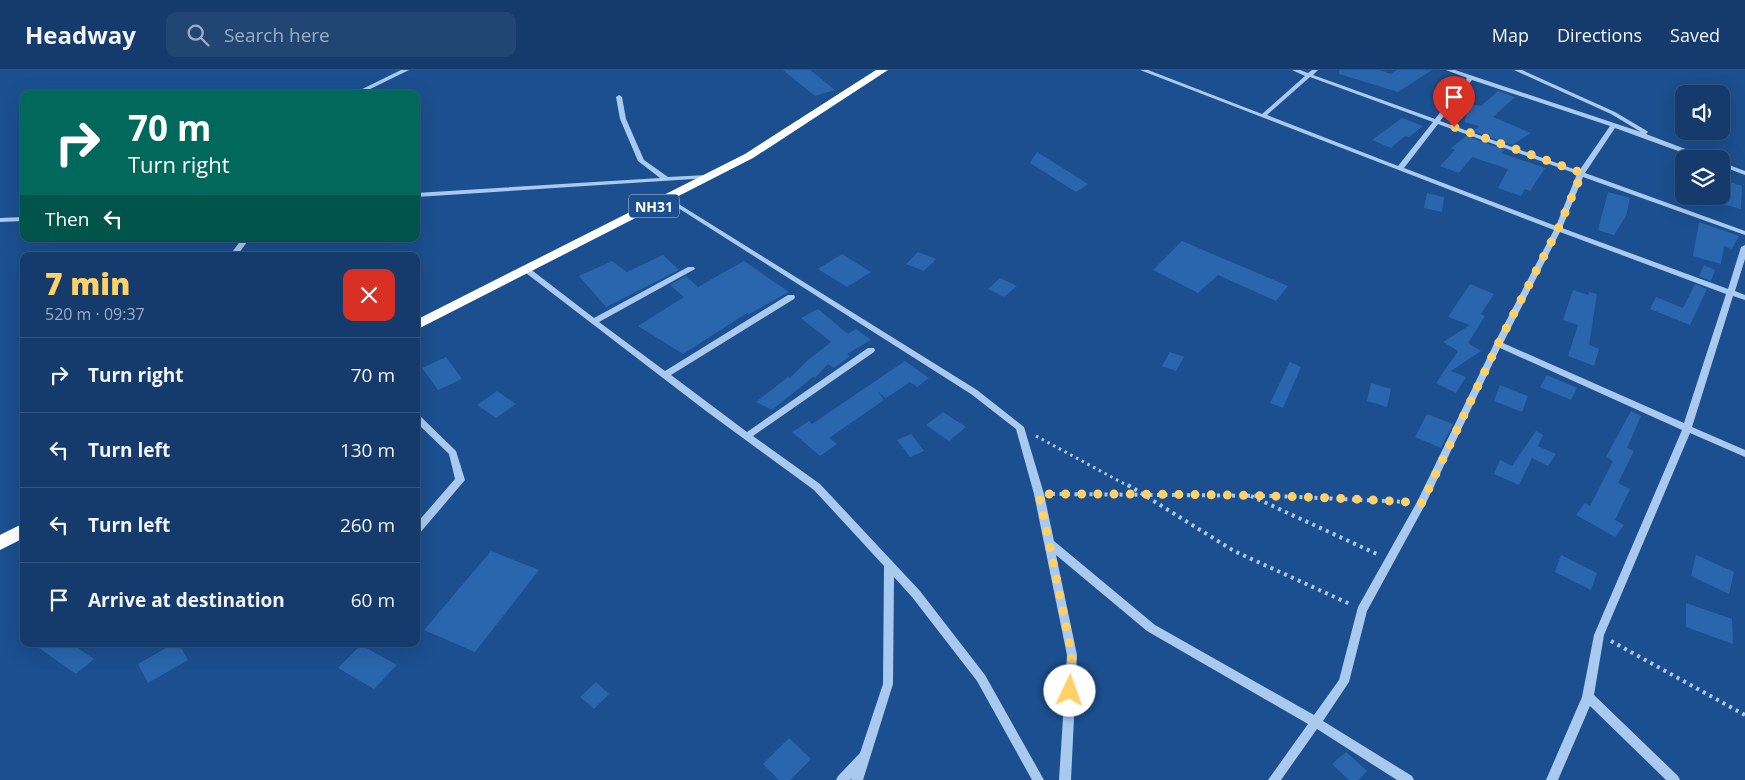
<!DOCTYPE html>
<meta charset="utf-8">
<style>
body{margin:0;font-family:"Open Sans",sans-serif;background:#214673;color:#f1f3f6;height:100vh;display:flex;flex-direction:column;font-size:19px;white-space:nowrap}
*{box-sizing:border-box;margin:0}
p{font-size:16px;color:#9dadc1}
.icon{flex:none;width:28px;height:28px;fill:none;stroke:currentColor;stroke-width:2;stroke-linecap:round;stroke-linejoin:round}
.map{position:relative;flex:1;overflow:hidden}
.details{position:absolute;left:20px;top:182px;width:400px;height:395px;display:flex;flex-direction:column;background:#143b6b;border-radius:10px;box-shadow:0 5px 20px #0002,0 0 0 1px #33557e}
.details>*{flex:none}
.guide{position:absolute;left:20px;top:20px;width:400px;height:152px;border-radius:10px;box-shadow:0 5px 20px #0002,0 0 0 1px #33557e;background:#00695c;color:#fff;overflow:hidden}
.fabs{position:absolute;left:1675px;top:15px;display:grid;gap:10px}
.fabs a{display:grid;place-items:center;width:55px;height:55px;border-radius:10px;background:#143b6b;box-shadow:0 5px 20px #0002,0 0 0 1px #33557e;font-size:25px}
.pin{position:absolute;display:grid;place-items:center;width:42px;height:42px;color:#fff;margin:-51px -21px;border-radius:50% 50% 50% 0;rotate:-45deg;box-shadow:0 0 5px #0007}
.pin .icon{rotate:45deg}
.me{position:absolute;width:55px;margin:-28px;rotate:3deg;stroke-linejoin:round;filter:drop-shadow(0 0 4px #0008)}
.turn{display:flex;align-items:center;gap:18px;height:105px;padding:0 25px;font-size:22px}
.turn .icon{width:65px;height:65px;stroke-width:2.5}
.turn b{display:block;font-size:35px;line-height:42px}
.then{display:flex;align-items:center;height:48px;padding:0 25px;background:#0003;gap:10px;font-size:19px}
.round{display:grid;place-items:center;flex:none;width:52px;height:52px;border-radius:10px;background:#214673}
.summary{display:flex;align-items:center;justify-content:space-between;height:85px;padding:0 25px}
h1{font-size:30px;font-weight:800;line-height:38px;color:#ffd166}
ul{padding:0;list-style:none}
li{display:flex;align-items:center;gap:15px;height:75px;padding:0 25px;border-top:1px solid #33557e}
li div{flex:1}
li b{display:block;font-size:19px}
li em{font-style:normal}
header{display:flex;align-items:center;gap:30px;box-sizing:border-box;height:70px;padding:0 25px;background:#143b6b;border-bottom:1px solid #33557e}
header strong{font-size:24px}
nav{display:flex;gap:28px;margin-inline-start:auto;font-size:18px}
.search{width:350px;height:45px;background:#214673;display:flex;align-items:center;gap:12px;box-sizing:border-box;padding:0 18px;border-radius:10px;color:#9dadc1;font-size:19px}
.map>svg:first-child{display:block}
.building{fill:#2a66ad}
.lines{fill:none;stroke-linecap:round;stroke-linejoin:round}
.path-far1{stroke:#a9c9ee;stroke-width:3;stroke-dasharray:2.5 4;stroke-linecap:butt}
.path{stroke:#a9c9ee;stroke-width:4;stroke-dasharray:3 4.5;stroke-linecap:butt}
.minor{fill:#a9c9ee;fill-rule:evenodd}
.highway{fill:#fff;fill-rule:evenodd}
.route{stroke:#ffd166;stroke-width:9;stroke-dasharray:0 16.2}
.labels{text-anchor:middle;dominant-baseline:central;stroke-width:5;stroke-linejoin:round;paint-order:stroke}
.shield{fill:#1b4f8f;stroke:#bbcadd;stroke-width:1}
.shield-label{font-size:14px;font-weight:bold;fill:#fff}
</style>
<header>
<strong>Headway</strong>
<div class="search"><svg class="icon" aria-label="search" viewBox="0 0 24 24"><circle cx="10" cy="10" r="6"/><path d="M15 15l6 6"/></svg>Search here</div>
<nav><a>Map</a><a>Directions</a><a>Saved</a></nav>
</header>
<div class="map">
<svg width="1745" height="710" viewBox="0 0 1745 710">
<rect width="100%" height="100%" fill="#1b4f8f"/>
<g class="building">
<path d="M783,0H810L835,20L815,26Z"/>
<path d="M1339,0H1380L1391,4L1397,0H1432L1398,22L1339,4Z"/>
<path d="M1498,21L1515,27L1493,47L1531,63L1512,75L1473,61L1479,56L1464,52L1471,34L1481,36Z"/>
<path d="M1402,48L1423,56L1409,67L1405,66L1391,78L1372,70Z"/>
<path d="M1466,66L1505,80L1501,83L1545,98L1530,121L1525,119L1521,126L1498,118L1508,99L1472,87L1459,103L1440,96L1455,80L1451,78Z"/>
<path d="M1037,82L1088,114L1076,122L1030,93Z"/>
<path d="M1721,109L1742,116L1741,139L1721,134Z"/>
<path d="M1608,122L1630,128L1626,146L1614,165L1598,160Z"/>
<path d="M1427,123L1444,127L1442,142L1424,138Z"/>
<path d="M1699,152L1739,166L1732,179L1724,176L1721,194L1693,186Z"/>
<path d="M1182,171L1288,216L1276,231L1218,205L1198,223L1153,200Z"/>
<path d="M918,182L936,189L924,201L906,194Z"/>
<path d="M842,184L871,202L847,217L818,199Z"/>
<path d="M663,185L679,200L606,237L579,206L612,191L627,202Z"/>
<path d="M744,191L789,222L749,244L747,243L683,284L638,256L684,227L670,215L686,206L698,217Z"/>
<path d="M1704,195L1715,200L1711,211L1699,206Z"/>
<path d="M1000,208L1017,216L1004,227L988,219Z"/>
<path d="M1470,214L1494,224L1481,244L1485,246L1468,273L1481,281L1451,301L1466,307L1456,323L1436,313L1458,281L1443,272L1470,255L1448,247Z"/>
<path d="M1695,214L1707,219L1690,255L1650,239L1656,227L1683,238Z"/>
<path d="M1573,220L1588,225L1589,222L1597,224L1589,275L1599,279L1594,296L1568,286L1578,255L1563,250Z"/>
<path d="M818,239L848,264L856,259L871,270L847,284L850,286L834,298L828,294L815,308L813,307L772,340L756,332L788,307L790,308L808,290L831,272L801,248Z"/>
<path d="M1170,282L1184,287L1176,301L1162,296Z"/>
<path d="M446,287L462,309L438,320L422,298Z"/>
<path d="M905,291L929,308L917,317L910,312L886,328L877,321L884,330L829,368L837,374L820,386L792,362L809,351L812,354Z"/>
<path d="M1290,292L1301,297L1283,338L1270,333Z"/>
<path d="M1547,305L1577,318L1571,330L1540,317Z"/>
<path d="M1371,313L1391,319L1387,337L1367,331Z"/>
<path d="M1500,315L1528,326L1522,342L1494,331Z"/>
<path d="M497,321L516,334L496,348L477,335Z"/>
<path d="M1631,341L1641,346L1627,378L1634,381L1618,413L1630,419L1615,450L1624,455L1615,467L1576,445L1585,433L1590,436L1613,391L1606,387Z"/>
<path d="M943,342L966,357L949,371L926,355Z"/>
<path d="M1427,344L1453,354L1441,378L1415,367Z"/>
<path d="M1536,361L1543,365L1538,376L1556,384L1548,396L1532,388L1519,415L1494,404L1500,390L1512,396Z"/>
<path d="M911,364L924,381L910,387L897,370Z"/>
<path d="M491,481L539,500L475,582L424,560Z"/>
<path d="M1561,485L1597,503L1591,520L1555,502Z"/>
<path d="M1696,485L1734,502L1729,524L1691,506Z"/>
<path d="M1686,533L1732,549L1733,574L1686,557Z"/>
<path d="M33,574H72L94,589L76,604Z"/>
<path d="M173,574H179L188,590L148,613L138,594Z"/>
<path d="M361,575L397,595L374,619L338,598Z"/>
<path d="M596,612L609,624L594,639L580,627Z"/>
<path d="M789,668L811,689L790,710H779L763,694Z"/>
<path d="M1346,682L1367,701L1358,710H1349L1332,694Z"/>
</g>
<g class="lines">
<path class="path-far1" d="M1036,366L1130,417"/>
<g class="path">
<path d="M1128,415L1234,481L1350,534"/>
<path d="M1052,424L1275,426L1408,432"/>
<path d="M1251,426L1379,485"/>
<path d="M1611,571L1745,645"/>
</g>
<g class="minor">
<path d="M401,0H409L360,24H352Z"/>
<path d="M1140,0H1148L1262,44L1305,6L1292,0H1300L1308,3L1312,0H1318L1313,5L1435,49L1467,8L1446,0H1455L1641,62L1611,44L1514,0H1522L1615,42L1647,61L1648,62L1646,64L1709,88L1710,89H1700L1615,58L1585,103L1745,161V165L1583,107L1562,158L1728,219L1741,177L1745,175V189L1735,221L1745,225V230L1733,226L1692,357L1745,380V387L1690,363L1604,565L1594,625L1678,706L1680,710H1666L1590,636L1558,710H1546L1582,627L1594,565L1682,360L1500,278L1426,433L1367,541L1349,612L1323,651L1412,706L1414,710H1397L1317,659L1281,710H1268L1308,654L1147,561L1056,485L1077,585L1071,710H1059L1067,585L1034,424L1016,359L971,324L664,129L667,127L669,128L977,320L1024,357L1044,424L1054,471L1155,555L1314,645L1339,610L1358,537L1417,432L1494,274L1554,160ZM1310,7L1433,52L1398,96L1267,45ZM1472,10L1610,56L1579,101L1440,51ZM1438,54L1577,104L1556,156L1404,98ZM1560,162L1726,224L1684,353L1503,273Z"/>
<path d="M619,25L622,27L626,49L644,90L668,107L707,105L709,106V108L416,127V123L660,108L638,91L620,49L616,27Z"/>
<path d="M1721,92L1745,101V105L1721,96Z"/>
<path d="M24,147V151L0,152V148Z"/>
<path d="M242,169H249L237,186H229Z"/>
<path d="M688,197H694L695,199L599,252L665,301L788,225H794L795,227L794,229L671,305L747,362L868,278H874L875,280L874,282L753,366L820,414L920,521L985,605L1044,710H1032L977,611L912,527L894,507L893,614L863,710H851L852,708L850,710H836L838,706L860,683L883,614L884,496L814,420L706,341L522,200L526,198H529L594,248Z"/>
<path d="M416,344L419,345L456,381L465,410L419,464L416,465V454L455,409L449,384L416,352Z"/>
</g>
<g class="highway">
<path d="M876,0H888L753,88L416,260V250L745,84Z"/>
<path d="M24,453V468L0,480V465Z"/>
</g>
</g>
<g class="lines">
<path class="route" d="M1070,621L1072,585L1039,424C1167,424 1294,424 1422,433L1498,274L1558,159L1582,103L1454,57"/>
</g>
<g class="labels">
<rect class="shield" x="629" y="124.5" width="50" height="23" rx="4"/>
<g class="shield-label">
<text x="654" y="136">NH31</text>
</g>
</g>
</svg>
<div class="fabs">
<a><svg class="icon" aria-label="sound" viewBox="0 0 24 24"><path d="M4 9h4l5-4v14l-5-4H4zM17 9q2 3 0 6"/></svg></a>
<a><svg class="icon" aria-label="layers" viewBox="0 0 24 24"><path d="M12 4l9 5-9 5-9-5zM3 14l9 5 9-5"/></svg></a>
</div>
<div class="pin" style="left:1454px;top:57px;background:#d93025"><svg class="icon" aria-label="arrive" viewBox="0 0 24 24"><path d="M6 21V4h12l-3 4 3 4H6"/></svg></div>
<svg class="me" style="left:1070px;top:621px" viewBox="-20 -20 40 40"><circle r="19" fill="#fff"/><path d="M0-13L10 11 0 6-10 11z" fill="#ffd166"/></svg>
<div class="guide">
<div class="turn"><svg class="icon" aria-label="right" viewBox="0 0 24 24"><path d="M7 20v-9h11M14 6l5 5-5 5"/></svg><div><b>70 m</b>Turn right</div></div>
<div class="then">Then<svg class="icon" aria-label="left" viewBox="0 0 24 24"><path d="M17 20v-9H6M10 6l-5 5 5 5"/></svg></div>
</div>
<section class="details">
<div class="summary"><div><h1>7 min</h1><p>520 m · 09:37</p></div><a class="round" style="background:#d93025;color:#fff"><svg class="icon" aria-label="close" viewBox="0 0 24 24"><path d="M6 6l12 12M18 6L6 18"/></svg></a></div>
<ul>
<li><svg class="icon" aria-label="right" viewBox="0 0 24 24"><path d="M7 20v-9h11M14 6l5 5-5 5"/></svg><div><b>Turn right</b></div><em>70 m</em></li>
<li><svg class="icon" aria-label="left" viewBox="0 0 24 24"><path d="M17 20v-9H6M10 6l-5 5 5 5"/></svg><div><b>Turn left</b></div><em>130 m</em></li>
<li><svg class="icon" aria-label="left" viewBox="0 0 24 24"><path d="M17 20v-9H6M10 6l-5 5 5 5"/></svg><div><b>Turn left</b></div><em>260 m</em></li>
<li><svg class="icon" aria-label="arrive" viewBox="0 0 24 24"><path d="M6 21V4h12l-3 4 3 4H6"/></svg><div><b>Arrive at destination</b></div><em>60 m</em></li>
</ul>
</section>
</div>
